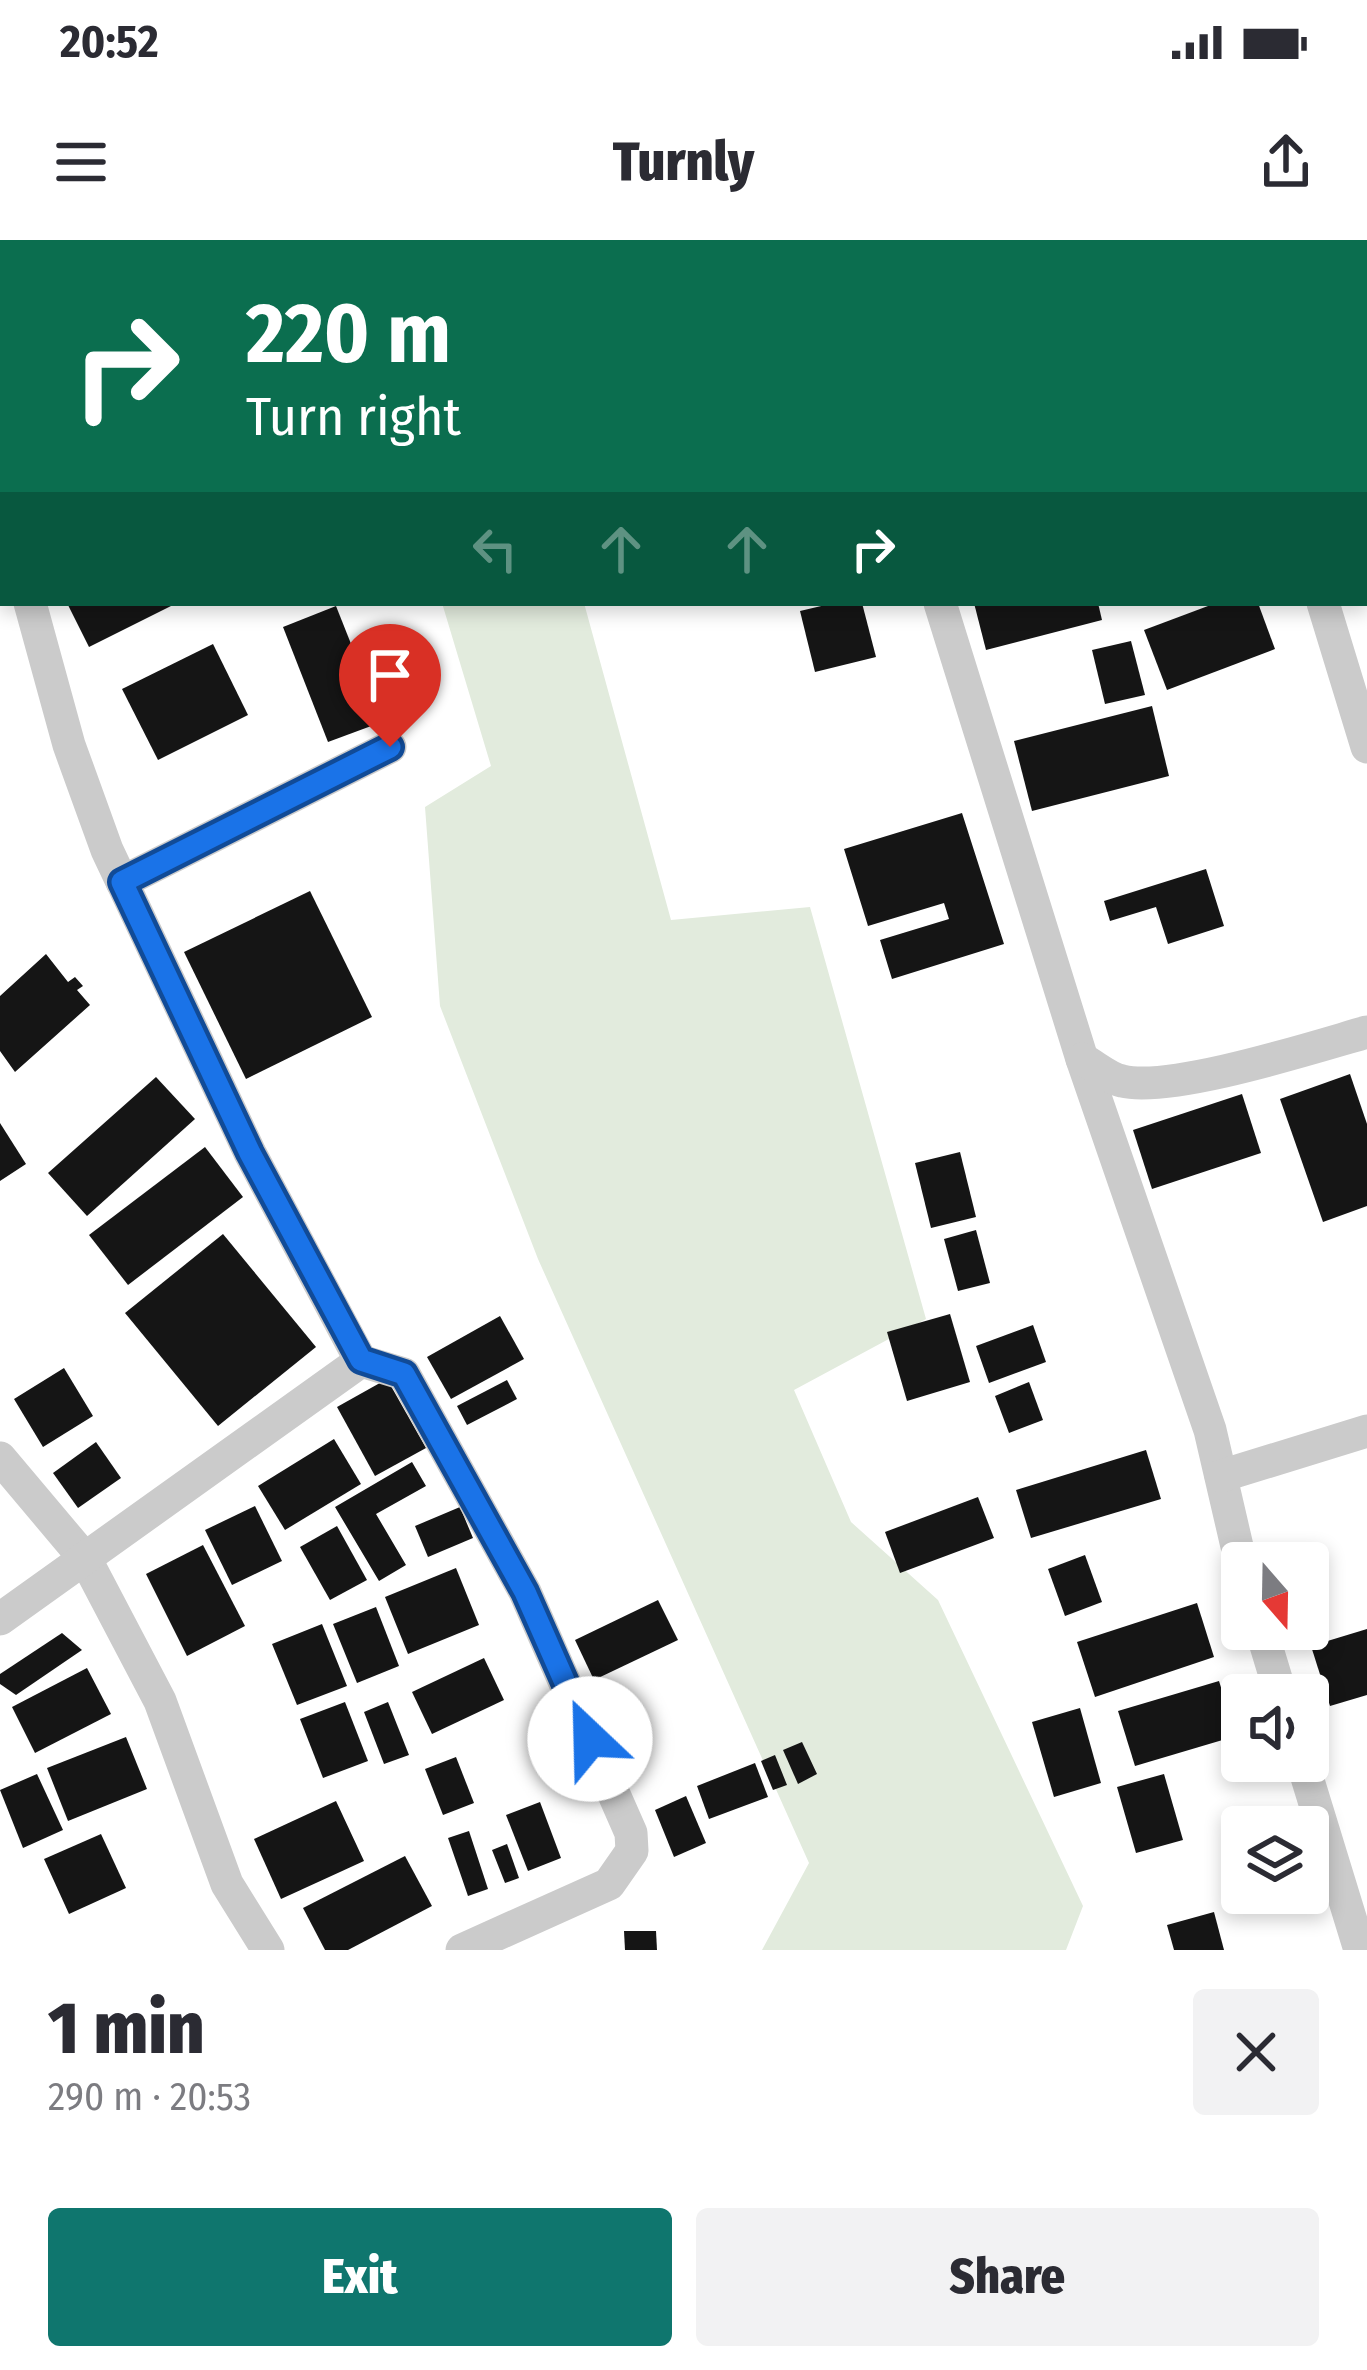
<!DOCTYPE html>
<meta charset="utf-8">
<style>
body{margin:0;font-family:"Fira Sans Condensed",sans-serif;background:#f2f2f3;color:#2b2b33;height:100vh;display:flex;flex-direction:column;font-size:45px;white-space:nowrap}
*{box-sizing:border-box;margin:0}
p{font-size:39px;color:#7c7c81}
.icon{flex:none;width:66px;height:66px;fill:none;stroke:currentColor;stroke-width:2;stroke-linecap:round;stroke-linejoin:round}
.map{position:relative;height:1710px;overflow:hidden}
.details{display:flex;flex-direction:column;background:#fff;flex:1}
.details>*{flex:none}
.banner{position:absolute;left:0px;top:0px;width:1368px;height:366px;box-shadow:0 6px 18px #0003;background:#0b6e4f;color:#fff;overflow:hidden}
.needle{width:78px;rotate:160deg}
.fabs{position:absolute;left:1221px;top:1302px;display:grid;gap:24px}
.fabs a{display:grid;place-items:center;width:108px;height:108px;border-radius:12px;background:#fff;box-shadow:0 6px 18px #0003;font-size:60px}
.pin{position:absolute;display:grid;place-items:center;width:102px;height:102px;color:#fff;margin:-123px -51px;border-radius:50% 50% 50% 0;rotate:-45deg;box-shadow:0 0 12px #0007}
.pin .icon{rotate:45deg}
.me{position:absolute;width:132px;margin:-66px;rotate:336deg;stroke-linejoin:round;filter:drop-shadow(0 0 9px #0008)}
.turn{display:flex;align-items:center;gap:42px;height:252px;padding:0 48px;font-size:54px}
.turn .icon{width:156px;height:156px;stroke-width:2.5}
.turn b{display:block;font-size:84px;line-height:102px}
.lanes{display:flex;align-items:center;height:114px;padding:0 48px;background:#0003;justify-content:center;gap:60px;direction:ltr}
.lanes .off{opacity:.35}
.round{display:grid;place-items:center;flex:none;width:126px;height:126px;border-radius:12px;background:#f2f2f3}
.overview{display:flex;align-items:center;justify-content:space-between;height:204px;padding:0 48px}
h1{font-size:72px;font-weight:800;line-height:90px}
.action{display:flex;gap:24px;margin-top:auto;padding:24px 48px}
.action a{flex:1;height:138px;border-radius:12px;background:#0f766e;color:#fff;font-size:48px;font-weight:800;line-height:138px;text-align:center}
.action a+a{background:#f2f2f3;color:#2b2b33}
.status{display:flex;justify-content:space-between;align-items:center;height:84px;padding:0 60px;background:#fff;direction:ltr}
.status svg{height:33px;fill:currentColor}
header{display:flex;justify-content:space-between;align-items:center;height:156px;padding:0 48px;background:#fff;font-size:54px;font-weight:800}
.map>svg:first-child{display:block}
.green{fill:#e2ebdd}
.building{fill:#151515}
.lines{fill:none;stroke-linecap:round;stroke-linejoin:round}
.minor{stroke:#cbcbcb;stroke-width:33}
.route-casing{stroke:#114b97;stroke-width:30}
.route{stroke:#1a73e8;stroke-width:21}
</style>
<div class="status"><b>20:52</b><svg viewBox="0 0 49 12"><path d="M0 12V9h3v3zM5 12V6h3v6zM10 12V3h3v9zM15 12V0h3v12zM26 1h20v11H26zM47 4h2v5h-2z"/></svg></div>
<header><svg class="icon" aria-label="menu" viewBox="0 0 24 24"><path d="M4 6h16M4 12h16M4 18h16"/></svg>Turnly<svg class="icon" aria-label="share" viewBox="0 0 24 24"><path d="M12 15V3M7 8l5-5 5 5M5 13v7h14v-7"/></svg></header>
<div class="map">
<svg width="1367" height="1710" viewBox="0 0 1367 1710">
<rect width="100%" height="100%" fill="#fff"/>
<g class="green">
<path d="M0,0H581V3H3V150Z"/>
<path d="M442,363H584L671,680L810,667L926,1079L794,1150L851,1282L938,1360L1083,1666L1066,1710H762L809,1623L538,1019L440,766L425,567L491,526Z"/>
</g>
<g class="building">
<path d="M67,363H177L89,407Z"/>
<path d="M834,363H862L876,417L815,432L800,371Z"/>
<path d="M974,363H1098L1102,380L986,410Z"/>
<path d="M1216,363H1258L1275,409L1167,450L1144,390Z"/>
<path d="M336,366L382,482L328,502L283,387Z"/>
<path d="M1131,401L1145,455L1105,464L1092,410Z"/>
<path d="M213,404L248,475L158,520L122,449Z"/>
<path d="M1152,466L1169,536L1032,571L1014,501Z"/>
<path d="M962,573L1004,704L892,739L880,700L949,679L944,663L868,686L844,609Z"/>
<path d="M1206,629L1224,686L1168,704L1156,667L1110,681L1104,661Z"/>
<path d="M310,651L372,777L246,839L184,712Z"/>
<path d="M46,714L68,742L75,737L83,746L77,750L90,765L15,832L0,811V756Z"/>
<path d="M1350,834L1367,884V966L1323,982L1280,859Z"/>
<path d="M156,837L195,879L87,976L48,933Z"/>
<path d="M1242,854L1261,913L1152,949L1133,890Z"/>
<path d="M0,883L26,924L0,941Z"/>
<path d="M205,907L243,957L128,1045L89,995Z"/>
<path d="M960,912L976,977L931,988L915,923Z"/>
<path d="M976,990L990,1043L958,1051L944,999Z"/>
<path d="M223,994L316,1107L218,1186L125,1073Z"/>
<path d="M950,1074L970,1142L907,1161L887,1092Z"/>
<path d="M500,1076L524,1119L451,1159L427,1117Z"/>
<path d="M1033,1085L1046,1122L989,1143L976,1106Z"/>
<path d="M64,1128L93,1176L43,1207L14,1159Z"/>
<path d="M387,1139L426,1208L375,1236L337,1167Z"/>
<path d="M507,1140L517,1159L467,1185L457,1166Z"/>
<path d="M1029,1142L1043,1180L1009,1193L995,1156Z"/>
<path d="M334,1199L361,1244L285,1290L258,1246Z"/>
<path d="M96,1202L121,1238L78,1268L53,1233Z"/>
<path d="M1146,1210L1161,1259L1031,1298L1016,1250Z"/>
<path d="M412,1222L426,1246L376,1274L406,1325L379,1341L335,1267Z"/>
<path d="M978,1257L994,1298L900,1333L885,1292Z"/>
<path d="M255,1266L282,1321L232,1345L205,1290Z"/>
<path d="M460,1267L473,1298L428,1317L415,1286Z"/>
<path d="M337,1286L367,1340L330,1360L300,1307Z"/>
<path d="M203,1305L245,1386L187,1416L146,1334Z"/>
<path d="M1085,1315L1102,1362L1065,1376L1048,1329Z"/>
<path d="M456,1328L479,1385L408,1414L385,1357Z"/>
<path d="M658,1360L678,1400L594,1440L575,1400Z"/>
<path d="M1197,1363L1214,1417L1095,1457L1077,1402Z"/>
<path d="M376,1367L399,1426L357,1443L333,1384Z"/>
<path d="M322,1384L347,1446L297,1465L272,1404Z"/>
<path d="M1367,1389V1455L1330,1466L1311,1406Z"/>
<path d="M62,1393L82,1410L16,1455L0,1444V1434Z"/>
<path d="M484,1418L504,1460L432,1494L412,1452Z"/>
<path d="M87,1428L111,1474L35,1513L12,1467Z"/>
<path d="M1219,1441L1236,1496L1135,1526L1118,1471Z"/>
<path d="M345,1462L368,1521L323,1538L300,1479Z"/>
<path d="M388,1462L409,1515L384,1524L364,1472Z"/>
<path d="M1080,1468L1101,1543L1054,1557L1032,1482Z"/>
<path d="M622,1473L634,1505L609,1515L596,1483Z"/>
<path d="M126,1497L147,1549L68,1581L47,1528Z"/>
<path d="M802,1502L817,1534L798,1544L783,1510Z"/>
<path d="M775,1515L787,1545L773,1550L761,1521Z"/>
<path d="M456,1517L474,1563L443,1575L425,1529Z"/>
<path d="M755,1523L768,1557L709,1579L697,1546Z"/>
<path d="M37,1534L63,1590L23,1608L0,1550Z"/>
<path d="M1164,1534L1183,1600L1136,1613L1117,1547Z"/>
<path d="M686,1556L706,1603L674,1617L655,1570Z"/>
<path d="M336,1561L364,1621L281,1659L254,1599Z"/>
<path d="M540,1562L561,1618L528,1631L506,1575Z"/>
<path d="M469,1591L488,1649L468,1656L448,1598Z"/>
<path d="M101,1594L126,1648L69,1674L44,1619Z"/>
<path d="M507,1604L519,1638L505,1643L492,1610Z"/>
<path d="M405,1616L432,1666L348,1710H325L303,1668Z"/>
<path d="M1214,1672L1224,1710H1174L1167,1685Z"/>
<path d="M624,1691H656L657,1710H625Z"/>
</g>
<g class="lines">
<g class="minor">
<path d="M823,0L824,3"/>
<path d="M1221,0L1222,3"/>
<path d="M976,3L986,0"/>
<path d="M0,290L3,297"/>
<path d="M30,363L69,505L107,610L250,913L361,1121"/>
<path d="M940,363L1082,819L1210,1190L1242,1328"/>
<path d="M1323,363L1367,507"/>
<path d="M122,642L390,507"/>
<path d="M1082,819C1095,826 1108,838 1122,841C1171,853 1314,807 1367,792"/>
<path d="M0,1218L86,1320L160,1461L227,1644L268,1710"/>
<path d="M1221,1236L1367,1191"/>
<path d="M0,1379L361,1121L404,1134L525,1352L631,1593L632,1611L609,1644L462,1710"/>
<path d="M1261,1389L1281,1455"/>
<path d="M1302,1521L1360,1710"/>
</g>
</g>
<g class="lines">
<defs>
<path id="route" d="M390,507L122,642L250,913L361,1120L404,1134L525,1352L590,1499"/>
</defs>
<use href="#route" class="route-casing"/>
<use href="#route" class="route"/>
</g>
</svg>
<div class="fabs">
<a><svg class="needle" viewBox="-14 -14 28 28"><path d="M0-13l5 13h-10z" fill="#e53935"/><path d="M0 13l5-13h-10z" fill="#7c7c81"/></svg></a>
<a><svg class="icon" aria-label="sound" viewBox="0 0 24 24"><path d="M4 9h4l5-4v14l-5-4H4zM17 9q2 3 0 6"/></svg></a>
<a><svg class="icon" aria-label="layers" viewBox="0 0 24 24"><path d="M12 4l9 5-9 5-9-5zM3 14l9 5 9-5"/></svg></a>
</div>
<div class="pin" style="left:390px;top:507px;background:#d93025"><svg class="icon" aria-label="arrive" viewBox="0 0 24 24"><path d="M6 21V4h12l-3 4 3 4H6"/></svg></div>
<svg class="me" style="left:590px;top:1499px" viewBox="-20 -20 40 40"><circle r="19" fill="#fff"/><path d="M0-13L10 11 0 6-10 11z" fill="#1a73e8"/></svg>
<div class="banner">
<div class="turn"><svg class="icon" aria-label="right" viewBox="0 0 24 24"><path d="M7 20v-9h11M14 6l5 5-5 5"/></svg><div><b>220 m</b>Turn right</div></div>
<div class="lanes"><svg class="icon off" aria-label="left" viewBox="0 0 24 24"><path d="M17 20v-9H6M10 6l-5 5 5 5"/></svg><svg class="icon off" aria-label="ahead" viewBox="0 0 24 24"><path d="M12 20V5M6 11l6-6 6 6"/></svg><svg class="icon off" aria-label="ahead" viewBox="0 0 24 24"><path d="M12 20V5M6 11l6-6 6 6"/></svg><svg class="icon" aria-label="right" viewBox="0 0 24 24"><path d="M7 20v-9h11M14 6l5 5-5 5"/></svg></div>
</div>
</div>
<section class="details">
<div class="overview"><div><h1>1 min</h1><p>290 m · 20:53</p></div><a class="round"><svg class="icon" aria-label="close" viewBox="0 0 24 24"><path d="M6 6l12 12M18 6L6 18"/></svg></a></div>
<div class="action"><a>Exit</a><a>Share</a></div>
</section>
